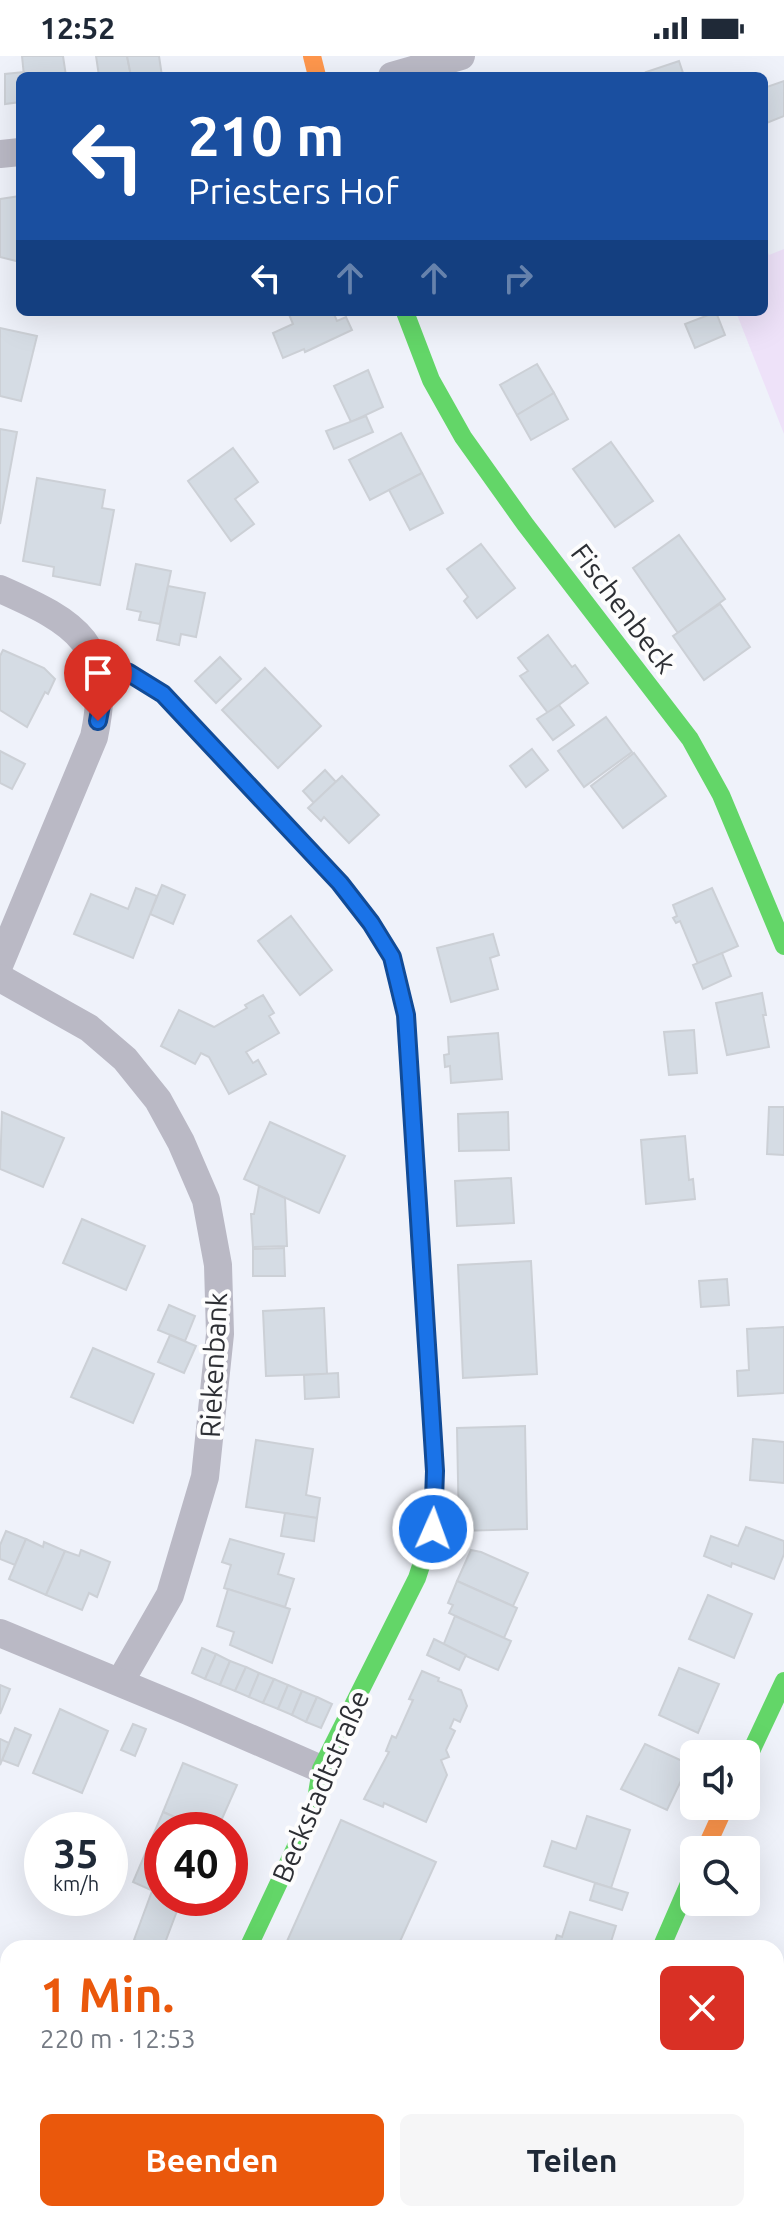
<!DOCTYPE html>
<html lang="de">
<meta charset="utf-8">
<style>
body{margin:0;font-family:Ubuntu,sans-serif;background:#f6f6f7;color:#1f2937;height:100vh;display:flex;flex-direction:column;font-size:30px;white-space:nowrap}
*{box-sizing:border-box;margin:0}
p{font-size:26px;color:#747a83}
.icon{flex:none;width:44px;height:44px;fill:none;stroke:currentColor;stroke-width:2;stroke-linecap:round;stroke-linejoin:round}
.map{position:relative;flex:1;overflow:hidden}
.drawer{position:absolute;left:0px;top:1884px;width:784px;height:282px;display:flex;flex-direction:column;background:#fff;border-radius:24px 24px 0 0;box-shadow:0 8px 32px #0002}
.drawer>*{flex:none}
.guide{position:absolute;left:16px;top:16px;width:752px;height:244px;border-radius:12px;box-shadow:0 8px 32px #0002;background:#1a4fa0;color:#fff;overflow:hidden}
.fabs{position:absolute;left:680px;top:1684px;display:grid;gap:16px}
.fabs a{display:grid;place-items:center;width:80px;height:80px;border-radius:12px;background:#fff;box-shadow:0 8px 32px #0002;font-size:40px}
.speed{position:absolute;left:24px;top:1756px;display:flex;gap:16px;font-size:40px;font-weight:700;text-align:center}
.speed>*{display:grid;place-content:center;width:104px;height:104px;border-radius:50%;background:#fff;box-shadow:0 8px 32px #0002;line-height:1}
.speed small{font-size:20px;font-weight:400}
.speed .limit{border:12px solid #d22;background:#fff;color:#111}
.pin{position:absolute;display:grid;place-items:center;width:68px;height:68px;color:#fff;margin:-82px -34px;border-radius:50% 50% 50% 0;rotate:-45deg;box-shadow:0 0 8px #0007}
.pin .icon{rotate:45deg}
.me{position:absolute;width:88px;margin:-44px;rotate:2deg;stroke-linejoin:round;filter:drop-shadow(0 0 6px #0008)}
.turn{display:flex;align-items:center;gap:28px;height:168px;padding:0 40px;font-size:36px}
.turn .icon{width:104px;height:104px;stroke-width:2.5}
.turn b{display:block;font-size:56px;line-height:68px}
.lanes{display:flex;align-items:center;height:76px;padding:0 40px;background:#0003;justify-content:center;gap:40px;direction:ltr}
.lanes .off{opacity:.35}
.round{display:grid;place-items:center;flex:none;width:84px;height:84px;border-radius:12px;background:#f6f6f7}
.overview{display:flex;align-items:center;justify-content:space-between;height:136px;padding:0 40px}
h1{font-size:48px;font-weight:600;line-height:60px;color:#ea580c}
.primary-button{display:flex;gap:16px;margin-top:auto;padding:16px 40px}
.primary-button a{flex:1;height:92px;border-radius:12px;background:#ea580c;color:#fff;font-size:32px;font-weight:600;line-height:92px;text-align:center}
.primary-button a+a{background:#f6f6f7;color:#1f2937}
.status{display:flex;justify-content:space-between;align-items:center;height:56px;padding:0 40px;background:#fff;direction:ltr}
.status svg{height:22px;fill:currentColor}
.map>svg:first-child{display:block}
.green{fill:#eee2f9}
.building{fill:#d5dce4;stroke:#ccd0d6;stroke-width:2}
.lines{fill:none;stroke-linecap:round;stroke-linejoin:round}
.lane{stroke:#bab9c5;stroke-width:14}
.street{stroke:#bab9c5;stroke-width:28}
.fast{stroke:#63d668;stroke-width:18}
.slow{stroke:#ff974d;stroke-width:18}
.jam{stroke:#b3261e;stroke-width:18}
.route-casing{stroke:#114b97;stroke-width:20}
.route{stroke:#1a73e8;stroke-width:14}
.labels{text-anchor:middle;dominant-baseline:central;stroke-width:8;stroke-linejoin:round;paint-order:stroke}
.street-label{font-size:28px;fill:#2d2f34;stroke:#fdfdfd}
</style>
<div class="status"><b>12:52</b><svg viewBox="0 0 49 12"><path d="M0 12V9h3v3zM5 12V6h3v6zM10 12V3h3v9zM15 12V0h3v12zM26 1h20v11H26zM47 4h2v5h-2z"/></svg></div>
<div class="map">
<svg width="784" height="2165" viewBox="0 0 784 2165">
<rect width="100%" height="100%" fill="#eff2fa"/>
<path class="green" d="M764,185L769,199L784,193V378L736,256H764Z"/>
<g class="building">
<path d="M22,0H63L66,20H24Z"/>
<path d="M96,0H127L131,20H99Z"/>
<path d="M127,0H159L162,20H131Z"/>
<path d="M679,5L684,20H648L646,16Z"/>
<path d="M24,16V20H20V46L5,48V18Z"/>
<path d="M784,25V60L764,68V32Z"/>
<path d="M20,140V206L0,201V143Z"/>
<path d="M288,256H333L337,265L346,261L352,274L305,296L304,293L283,302L273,277L293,268Z"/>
<path d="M716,256L725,279L695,292L685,268Z"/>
<path d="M0,272L37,280L21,345L0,340Z"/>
<path d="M537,308L554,337L517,359L500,329Z"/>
<path d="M368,314L383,351L351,366L334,330Z"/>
<path d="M554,337L568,363L531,384L517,359Z"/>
<path d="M366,360L373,376L334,393L326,375Z"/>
<path d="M0,373L17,376L0,468Z"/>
<path d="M401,377L422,417L370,444L349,404Z"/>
<path d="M611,386L653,445L615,471L573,413Z"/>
<path d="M233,392L258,426L235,443L254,468L231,485L188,425Z"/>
<path d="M422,417L443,457L410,474L389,434Z"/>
<path d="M37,422L105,434L102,452L114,454L100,529L53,520L54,511L23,505Z"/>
<path d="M679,479L725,543L678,577L633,512Z"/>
<path d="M481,488L515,532L477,562L464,545L468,541L447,513Z"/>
<path d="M136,508L171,515L160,568L139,564L141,556L127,553Z"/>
<path d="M168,530L205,537L196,581L181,578L179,589L157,584Z"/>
<path d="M720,548L750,591L704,624L673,580Z"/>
<path d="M548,579L572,611L575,609L588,627L548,657L520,620L528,615L518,602Z"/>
<path d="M3,594L44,612L55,623L48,638L45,636L27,671L0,654V600Z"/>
<path d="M220,601L241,623L216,647L195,625Z"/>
<path d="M265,612L321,670L278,712L222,654Z"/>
<path d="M559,649L574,669L553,684L537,663Z"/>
<path d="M606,661L632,696L584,731L558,695Z"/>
<path d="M532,693L548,714L526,731L510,710Z"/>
<path d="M0,695L25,708L12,733L0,727Z"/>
<path d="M634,697L666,740L623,772L591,730Z"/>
<path d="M325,714L336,726L314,747L303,735Z"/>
<path d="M342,720L379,759L349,787L324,761L321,765L308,752Z"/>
<path d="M162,829L185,839L173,868L150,858Z"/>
<path d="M136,832L157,840L133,902L74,878L91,838L128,853Z"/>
<path d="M712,832L738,890L698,908L680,865L676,867L673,862L677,860L673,849Z"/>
<path d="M291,860L332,914L300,939L258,885Z"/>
<path d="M493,878L499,899L490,902L498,933L451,946L437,892Z"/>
<path d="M722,897L731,920L703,933L693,909Z"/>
<path d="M762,937L766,959H763L769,991L727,999L716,947Z"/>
<path d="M263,939L274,957L269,960L279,977L246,996L253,1007L258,1004L266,1018L229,1038L209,1001L201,997L195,1008L161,990L179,954L214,971L247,952L245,949Z"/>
<path d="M694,974L697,1017L669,1019L664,976Z"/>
<path d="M498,977L502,1023L451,1027L450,1010L445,1011L444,999L449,998L448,981Z"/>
<path d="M769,1051H784V1099L767,1098Z"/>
<path d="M2,1056L64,1082L43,1131L0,1113Z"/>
<path d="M508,1056L509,1094L459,1095L458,1058Z"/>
<path d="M270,1066L345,1100L319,1157L244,1123Z"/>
<path d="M685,1080L689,1124L693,1123L695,1143L646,1148L641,1084Z"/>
<path d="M511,1122L514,1167L457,1170L455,1125Z"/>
<path d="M259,1130L285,1142L287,1190L253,1191L251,1158H254Z"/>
<path d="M82,1163L145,1190L126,1234L63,1207Z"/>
<path d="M284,1192L285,1220H253V1193Z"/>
<path d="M531,1205L537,1318L463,1322L458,1209Z"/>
<path d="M727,1223L729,1249L701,1251L699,1225Z"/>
<path d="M169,1249L195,1260L185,1285L158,1274Z"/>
<path d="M324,1252L327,1318L266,1320L263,1255Z"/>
<path d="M784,1271V1337L738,1340L737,1315L749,1314L747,1273Z"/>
<path d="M170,1279L196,1290L184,1317L158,1306Z"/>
<path d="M93,1292L154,1318L133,1367L71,1341Z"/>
<path d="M338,1317L339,1341L305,1343L304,1319Z"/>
<path d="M525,1370L527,1473L459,1475L457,1372Z"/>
<path d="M753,1383L784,1386V1427L750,1424Z"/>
<path d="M256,1384L313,1393L306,1439L320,1442L317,1462L246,1451Z"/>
<path d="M285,1457L317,1462L314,1485L281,1480Z"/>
<path d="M746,1471L784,1485V1498L774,1523L732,1507L731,1511L704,1500L711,1480L738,1490Z"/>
<path d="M6,1475L26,1483L15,1509L0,1503V1489Z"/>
<path d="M26,1483L43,1491L44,1486L65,1495L46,1539L9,1523Z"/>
<path d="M230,1483L284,1498L278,1518L294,1523L285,1551L224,1532L231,1509L222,1506Z"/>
<path d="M81,1494L110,1506L97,1541L89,1537L82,1554L46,1539L65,1495L79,1500Z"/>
<path d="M471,1494L481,1496L528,1517L513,1550L457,1525Z"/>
<path d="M457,1525L517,1552L504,1582L449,1557L453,1549L448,1547Z"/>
<path d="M228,1533L290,1553L272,1607L230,1589L234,1576L217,1570Z"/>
<path d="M708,1539L752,1558L734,1602L689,1583Z"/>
<path d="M455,1560L511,1585L498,1614L443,1590Z"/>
<path d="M434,1583L466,1599L459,1614L427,1599Z"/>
<path d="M202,1592L216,1598L205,1623L192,1617Z"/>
<path d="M216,1598L230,1605L220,1629L205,1623Z"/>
<path d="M230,1605L246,1611L235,1635L220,1629Z"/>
<path d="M246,1611L259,1617L249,1641L235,1635Z"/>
<path d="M679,1612L719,1628L698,1677L659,1659Z"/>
<path d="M422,1615L439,1622L438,1625L461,1634L467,1650L460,1666L454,1663L450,1672L455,1675L446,1694L449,1701L441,1704L447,1719L426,1766L384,1747L383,1751L364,1743L389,1696L386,1695L392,1680L396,1682L413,1644L409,1643Z"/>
<path d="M259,1617L274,1623L263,1647L249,1641Z"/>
<path d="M274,1623L288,1629L278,1653L263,1647Z"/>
<path d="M0,1629L10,1633L0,1658Z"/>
<path d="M288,1629L302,1635L292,1659L278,1653Z"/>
<path d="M302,1635L317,1641L306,1666L292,1659Z"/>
<path d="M317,1641L332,1648L321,1672L306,1666Z"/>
<path d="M60,1653L108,1675L82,1737L33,1717Z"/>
<path d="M133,1668L146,1673L135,1700L121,1694Z"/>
<path d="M15,1672L31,1679L18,1710L2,1704Z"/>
<path d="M0,1683L9,1687L0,1709Z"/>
<path d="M645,1688L689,1708L667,1754L621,1733Z"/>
<path d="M183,1707L237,1729L217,1774H205L163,1756Z"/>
<path d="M163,1756L205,1774H162V1839L133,1826Z"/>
<path d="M587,1760L630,1774L611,1832L544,1810L552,1785L576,1793Z"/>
<path d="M341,1764L436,1806L397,1892H284Z"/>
<path d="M595,1827L628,1837L622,1854L590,1844Z"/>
<path d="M152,1835L162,1839V1842L180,1847L163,1892H155L134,1884Z"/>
<path d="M570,1856L616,1870L609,1892H553L557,1879L562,1881Z"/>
<path d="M784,1935V1971L776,1968V1959Z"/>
<path d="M776,1968L784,1971V2014L776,2012Z"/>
<path d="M776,2043L784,2046V2089L776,2086Z"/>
<path d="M776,2086L784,2089V2109L776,2130Z"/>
<path d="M184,2158H320L319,2165H184Z"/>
<path d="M474,2158H504L502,2165L472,2164Z"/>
<path d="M725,2158H727L749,2165H723Z"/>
</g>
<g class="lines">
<path class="lane" d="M353,2165V2158"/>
<g class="street">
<path d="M392,20L461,0"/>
<path d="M0,98L20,96"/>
<path d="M0,533C77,567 114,588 94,681L0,907"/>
<path d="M0,922L89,972L125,1003L158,1044L181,1086L206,1144L218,1209L220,1278L205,1421L170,1539L120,1626"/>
<path d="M0,1577L188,1655L321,1713"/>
<path d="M138,2165V2158"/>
</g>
<g class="fast">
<path d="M405,256L431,324L463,381L525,468L690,683L721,739L784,890"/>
<path d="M746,1706L784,1625"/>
<path d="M248,1892L315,1750L321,1713L417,1522L433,1473L435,1415L428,1308"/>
<path d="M661,1892L694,1816"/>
<path d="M578,2165L580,2158"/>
</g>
<g class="slow">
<path d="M312,0L317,20"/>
<path d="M96,605L129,617L163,638L340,827L371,867L392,901L406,959L408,992"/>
<path d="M705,1794L725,1750"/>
</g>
<path class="jam" d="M408,992L428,1308"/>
</g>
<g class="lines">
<defs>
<path id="route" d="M98,665L101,649L96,605L129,617L163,638L340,827L371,867L392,901L406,959L435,1415L433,1473"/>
</defs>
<use href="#route" class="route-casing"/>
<use href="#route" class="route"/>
</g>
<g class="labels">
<g class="street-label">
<text transform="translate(624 552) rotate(53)">Fischenbeck</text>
<text transform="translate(213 1309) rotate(-87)">Riekenbank</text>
<text transform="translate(320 1730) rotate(-67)">Beckstadtstraße</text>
</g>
</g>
</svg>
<div class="fabs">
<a><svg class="icon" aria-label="sound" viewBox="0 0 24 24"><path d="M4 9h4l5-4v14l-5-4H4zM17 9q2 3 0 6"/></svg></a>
<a><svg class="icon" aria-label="search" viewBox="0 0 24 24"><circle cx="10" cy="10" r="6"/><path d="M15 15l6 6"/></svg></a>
</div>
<div class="speed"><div>35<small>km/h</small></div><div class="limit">40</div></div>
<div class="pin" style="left:98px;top:665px;background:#d93025"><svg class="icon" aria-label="arrive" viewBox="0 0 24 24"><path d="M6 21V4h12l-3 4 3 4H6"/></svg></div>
<svg class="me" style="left:433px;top:1473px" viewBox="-20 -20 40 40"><circle r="17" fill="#1a73e8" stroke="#fff" stroke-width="3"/><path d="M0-11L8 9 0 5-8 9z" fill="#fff"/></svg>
<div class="guide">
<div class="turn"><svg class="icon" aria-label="left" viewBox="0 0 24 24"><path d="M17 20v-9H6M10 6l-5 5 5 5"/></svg><div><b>210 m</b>Priesters Hof</div></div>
<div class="lanes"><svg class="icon" aria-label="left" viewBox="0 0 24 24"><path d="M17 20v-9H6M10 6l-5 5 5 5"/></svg><svg class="icon off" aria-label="ahead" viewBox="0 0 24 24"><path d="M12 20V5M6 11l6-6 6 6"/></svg><svg class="icon off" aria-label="ahead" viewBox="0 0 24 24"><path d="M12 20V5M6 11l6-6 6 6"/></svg><svg class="icon off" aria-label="right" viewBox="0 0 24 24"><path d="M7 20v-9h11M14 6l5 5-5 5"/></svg></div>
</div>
<section class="drawer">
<div class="overview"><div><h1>1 Min.</h1><p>220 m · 12:53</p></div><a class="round" style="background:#d93025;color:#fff"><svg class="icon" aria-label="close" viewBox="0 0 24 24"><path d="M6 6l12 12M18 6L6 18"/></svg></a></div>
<div class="primary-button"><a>Beenden</a><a>Teilen</a></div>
</section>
</div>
